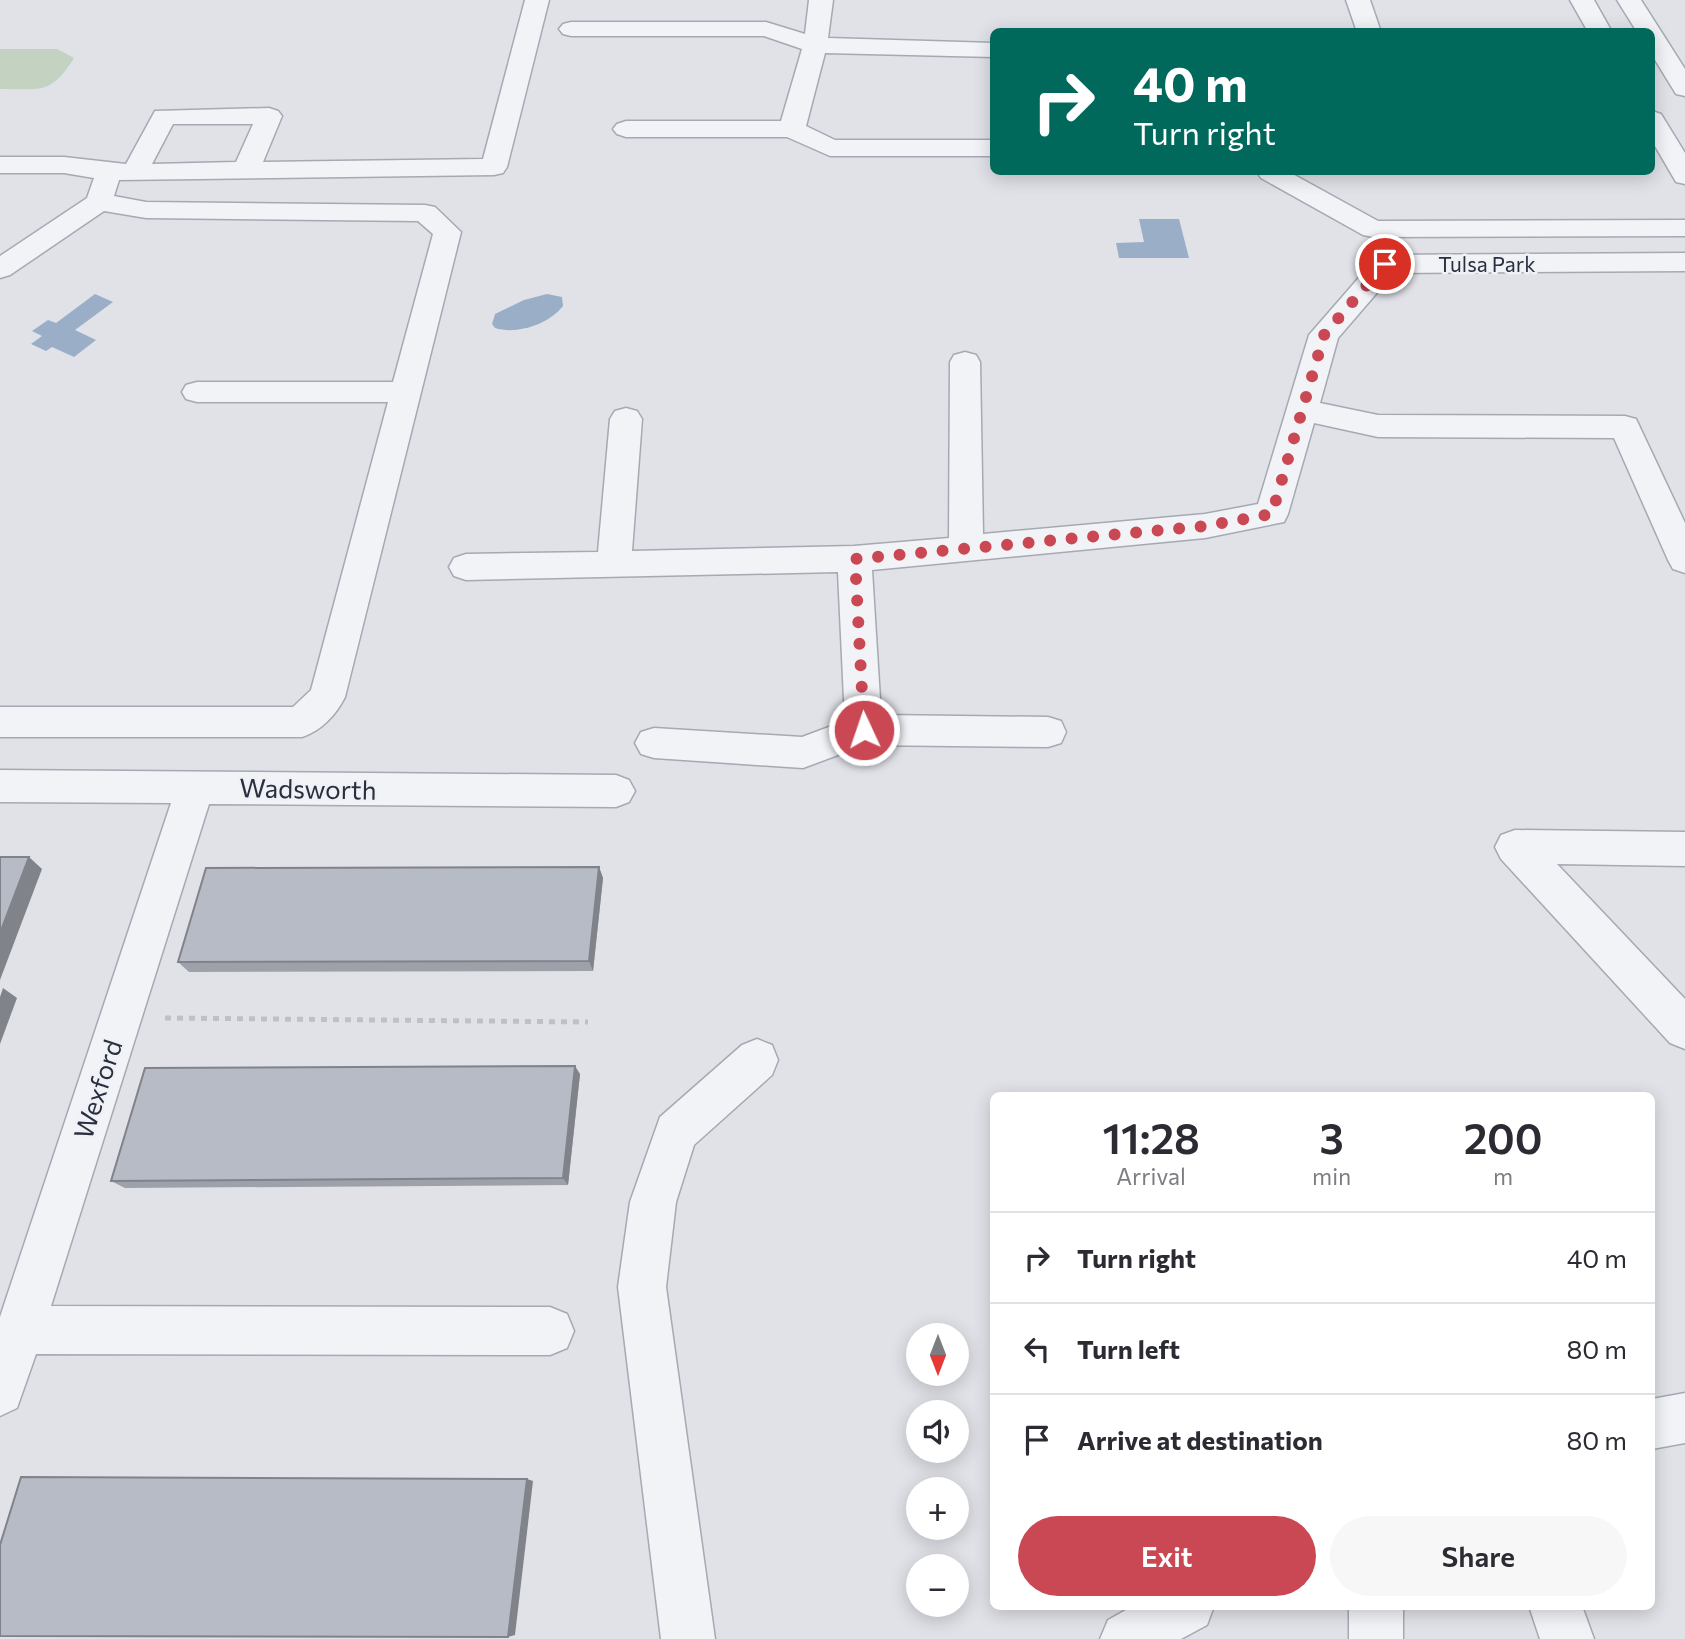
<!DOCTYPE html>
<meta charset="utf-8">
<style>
body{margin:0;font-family:Commissioner,sans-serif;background:#f7f7f7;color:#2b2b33;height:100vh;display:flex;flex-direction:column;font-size:26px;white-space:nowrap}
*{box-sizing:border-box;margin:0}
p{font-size:23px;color:#7c7c81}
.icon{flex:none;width:38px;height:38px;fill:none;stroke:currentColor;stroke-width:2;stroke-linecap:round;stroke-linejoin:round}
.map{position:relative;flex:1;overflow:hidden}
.side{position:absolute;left:990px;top:1092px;width:665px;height:518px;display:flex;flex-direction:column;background:#fff;border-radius:10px;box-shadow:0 4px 18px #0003}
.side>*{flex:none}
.hud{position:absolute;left:990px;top:28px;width:665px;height:147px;border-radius:10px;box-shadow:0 4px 18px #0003;background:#00695c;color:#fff;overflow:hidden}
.needle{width:46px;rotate:180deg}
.buttons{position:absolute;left:906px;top:1323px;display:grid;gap:14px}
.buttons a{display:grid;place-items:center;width:63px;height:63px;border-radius:50%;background:#fff;box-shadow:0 4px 18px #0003;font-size:35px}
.pin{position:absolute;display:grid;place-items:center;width:60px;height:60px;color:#fff;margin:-30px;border:4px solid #fff;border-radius:50%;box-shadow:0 2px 7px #0007}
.me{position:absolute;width:77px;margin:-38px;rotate:357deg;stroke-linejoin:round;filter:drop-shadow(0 0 5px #0008)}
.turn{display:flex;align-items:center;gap:24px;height:147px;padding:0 28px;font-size:32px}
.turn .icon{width:91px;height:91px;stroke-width:2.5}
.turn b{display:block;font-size:49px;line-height:60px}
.eta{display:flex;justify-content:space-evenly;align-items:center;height:119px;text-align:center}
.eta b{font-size:42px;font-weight:600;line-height:49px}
.cta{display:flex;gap:14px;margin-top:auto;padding:14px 28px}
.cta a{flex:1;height:80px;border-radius:42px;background:#ca4853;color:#fff;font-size:28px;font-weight:600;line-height:80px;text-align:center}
.cta a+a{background:#f7f7f7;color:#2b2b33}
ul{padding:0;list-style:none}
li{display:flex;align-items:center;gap:21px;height:91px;padding:0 28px;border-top:2px solid #e1e1e2}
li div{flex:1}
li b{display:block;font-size:26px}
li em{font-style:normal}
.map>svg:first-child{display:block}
.green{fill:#c4d2c1}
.water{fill:#9baec7}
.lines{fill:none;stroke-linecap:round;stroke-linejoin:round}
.minor-casing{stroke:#a5a9b2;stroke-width:3}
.path{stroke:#bec0c7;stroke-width:5;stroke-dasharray:6 6;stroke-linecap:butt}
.minor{fill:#f2f3f7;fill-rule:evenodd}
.wall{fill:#9da1a9}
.shaded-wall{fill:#80838a}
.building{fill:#b7bbc5;stroke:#80838a;stroke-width:2}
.route{stroke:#ca4853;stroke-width:12;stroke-dasharray:0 21.6}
.labels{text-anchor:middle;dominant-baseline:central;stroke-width:5;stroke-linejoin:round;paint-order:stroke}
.far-street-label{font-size:21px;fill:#292f3f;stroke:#eff1f6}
.street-label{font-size:26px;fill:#292f3f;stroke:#eff1f6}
</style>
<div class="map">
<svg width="1685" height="1639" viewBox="0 0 1685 1639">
<rect width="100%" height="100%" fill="#e0e2e8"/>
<path class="green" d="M0,49H57L74,58C51,95 41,89 0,89Z"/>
<g class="water">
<path d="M1139,219H1179L1189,258H1119L1116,243L1144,242Z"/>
<path d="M95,294L113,302L75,330L96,340L74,357L52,347L46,351L31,344L42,336L32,331L48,320L56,323Z"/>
<path d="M547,294L562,297L563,306C549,324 517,335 495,328L492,324L495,314L524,300Z"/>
</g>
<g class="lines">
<defs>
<g id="minor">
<path d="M525,0H549L507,167L503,173L494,175L119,180L114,196L146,202L425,205L435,207L461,232L345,697C336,715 321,731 302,737H0V707H293L311,690L388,402H197L186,399L182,392L186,385L197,382H393L433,234L418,221L146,218L104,211L10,275L0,278V256L87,198L94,178L64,173H0V157H64L126,164L155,111L269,108L278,111L282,116L263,162L483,159ZM173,124H253L236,162L152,164Z"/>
<path d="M809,0H833L828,38L994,43V57L825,53L806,126L835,140H994V156H830L787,137H626L617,134L613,129L617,124L626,121H781L802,49L764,36H571L563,34L559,29L563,24L571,22H766L805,34Z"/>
<path d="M1346,0H1370L1381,32H1357Z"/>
<path d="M1570,0H1594L1612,32H1588Z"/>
<path d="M1617,0H1641L1685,69V96L1676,94L1652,55V32H1637Z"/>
<path d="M1652,111L1661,114L1685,153V184L1676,182L1652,141Z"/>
<path d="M1257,172H1289L1378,221L1685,220V236L1373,237L1363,235L1261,178Z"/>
<path d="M1685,253V271L1394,273L1338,338L1320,403L1378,415L1625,416L1636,419L1685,523V573L1673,569L1668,560L1614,438L1378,437L1314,423L1288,514L1284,522L1205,538L872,570L881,715L1048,717L1061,721L1066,732L1061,743L1048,747L865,745L803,768L654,758L641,754L635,743L641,732L654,728L802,737L845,721L838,572L466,580L454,576L449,567L454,558L466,554L598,552L610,419L615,411L626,408L637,411L642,419L632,551L854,546L949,538L950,362L954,355L965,352L976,355L980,362L983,534L1205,514L1258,504L1309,335L1376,258L1386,255Z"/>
<path d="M0,770L616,775L629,780L635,791L629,802L616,807L209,804L51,1306L550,1307L567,1314L574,1331L567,1348L550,1355L36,1354L17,1408L0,1416V1317L171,803L0,802Z"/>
<path d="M1515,830L1685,832V866L1557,864L1685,999V1049L1670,1043L1501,859L1495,847L1501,835Z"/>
<path d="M757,1039L772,1045L778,1060L772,1075L694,1145L676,1202L666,1287L715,1639H661L618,1287L630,1202L660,1117L742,1045Z"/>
<path d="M1685,1393V1443L1652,1449V1399Z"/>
<path d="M1133,1606H1214L1207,1625L1181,1639H1100L1108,1620Z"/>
<rect x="1349" y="1606" width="54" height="33"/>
<path d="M1529,1606H1582L1594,1639H1540Z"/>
</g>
</defs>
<use href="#minor" class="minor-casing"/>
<path class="path" d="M165,1018L588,1022"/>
<use href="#minor" class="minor"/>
</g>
<g class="wall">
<path d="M599,867L603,878L593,971L189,972L178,962Z"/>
<path d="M580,1074L568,1185L125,1188L111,1181Z"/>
</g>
<g class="shaded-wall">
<path d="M29,857L42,869L0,980V933Z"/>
<path d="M599,867L603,878L593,971L589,961Z"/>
<path d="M3,988L17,998L0,1044V997Z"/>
<path d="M575,1066L580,1074L568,1185L563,1178Z"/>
<path d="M527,1479L533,1481L515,1635L508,1637Z"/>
</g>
<g class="building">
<path d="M0,857H29L0,933Z"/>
<path d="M599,867L589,961L178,962L206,868Z"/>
<path d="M575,1066L563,1178L111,1181L145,1068Z"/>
<path d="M21,1477L527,1479L508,1637L0,1636V1545Z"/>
</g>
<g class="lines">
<path class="route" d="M864,730L855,559L1205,526L1272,514L1324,335L1385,264"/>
</g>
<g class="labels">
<g class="far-street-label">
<text x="1487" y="263">Tulsa Park</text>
</g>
<g class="street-label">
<text transform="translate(308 788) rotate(1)">Wadsworth</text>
<text transform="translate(97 1089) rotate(-72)">Wexford</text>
</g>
</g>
</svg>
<div class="buttons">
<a><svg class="needle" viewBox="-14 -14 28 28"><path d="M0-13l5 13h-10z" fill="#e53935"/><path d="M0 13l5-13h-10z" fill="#7c7c81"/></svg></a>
<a><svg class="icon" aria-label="sound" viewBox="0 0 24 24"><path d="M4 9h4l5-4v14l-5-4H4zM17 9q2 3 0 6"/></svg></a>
<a>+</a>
<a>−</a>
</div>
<div class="pin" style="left:1385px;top:264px;background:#d93025"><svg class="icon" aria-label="arrive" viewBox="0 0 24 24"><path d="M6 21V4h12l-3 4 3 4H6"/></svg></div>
<svg class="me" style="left:864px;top:730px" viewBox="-20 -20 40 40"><circle r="17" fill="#ca4853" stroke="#fff" stroke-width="3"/><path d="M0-11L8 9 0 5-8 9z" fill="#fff"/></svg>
<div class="hud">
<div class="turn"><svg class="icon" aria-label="right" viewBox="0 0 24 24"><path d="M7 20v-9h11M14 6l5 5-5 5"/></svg><div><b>40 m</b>Turn right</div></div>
</div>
<section class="side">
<div class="eta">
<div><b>11:28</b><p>Arrival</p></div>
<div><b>3</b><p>min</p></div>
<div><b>200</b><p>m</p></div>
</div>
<ul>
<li><svg class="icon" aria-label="right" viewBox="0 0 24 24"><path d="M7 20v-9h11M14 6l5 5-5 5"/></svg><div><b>Turn right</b></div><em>40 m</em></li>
<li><svg class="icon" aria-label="left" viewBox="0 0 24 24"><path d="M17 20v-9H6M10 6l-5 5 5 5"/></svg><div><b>Turn left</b></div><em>80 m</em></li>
<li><svg class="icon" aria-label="arrive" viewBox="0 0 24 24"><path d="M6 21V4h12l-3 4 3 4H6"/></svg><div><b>Arrive at destination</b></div><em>80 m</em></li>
</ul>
<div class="cta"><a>Exit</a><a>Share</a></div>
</section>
</div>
